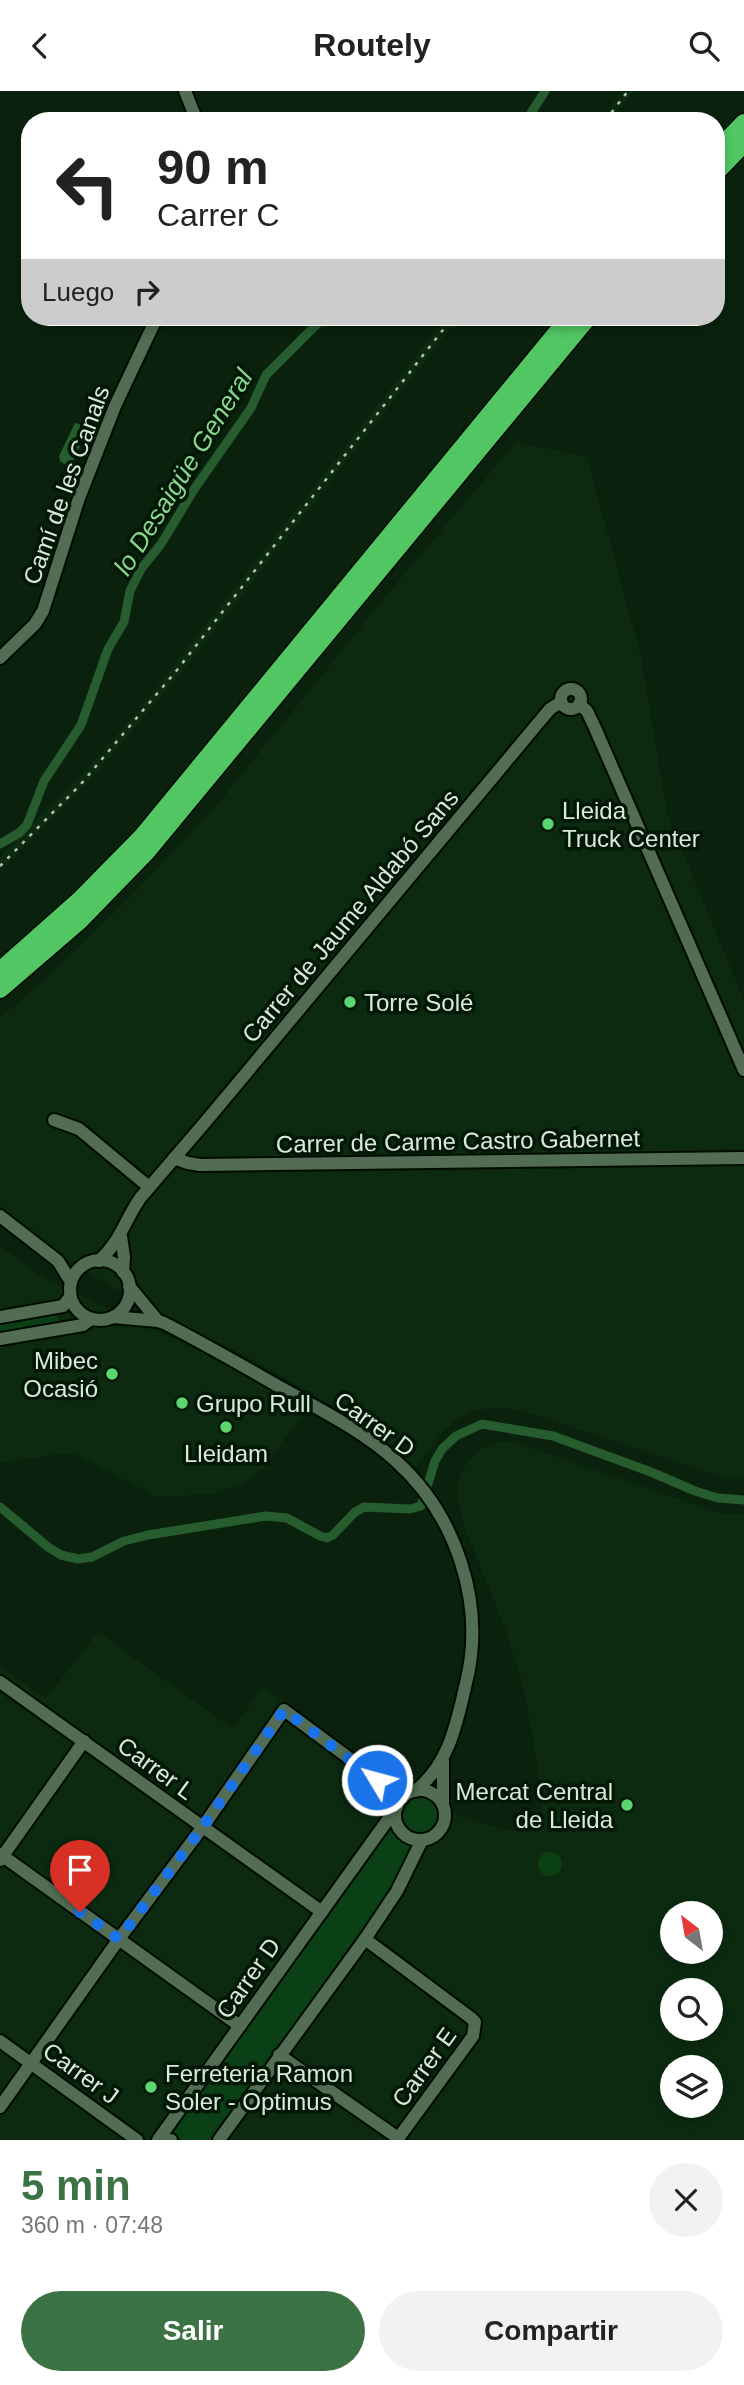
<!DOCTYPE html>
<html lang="es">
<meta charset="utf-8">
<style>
body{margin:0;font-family:Arial,sans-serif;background:#f2f2f2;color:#222;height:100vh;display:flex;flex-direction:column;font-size:26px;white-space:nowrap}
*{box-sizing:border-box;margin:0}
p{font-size:23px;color:#767676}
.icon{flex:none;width:38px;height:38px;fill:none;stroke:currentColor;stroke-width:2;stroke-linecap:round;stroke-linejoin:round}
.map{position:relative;height:2049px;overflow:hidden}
.details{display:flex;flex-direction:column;background:#fff;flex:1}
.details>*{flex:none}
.hud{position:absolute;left:21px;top:21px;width:704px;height:214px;border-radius:28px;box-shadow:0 4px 10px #0003;background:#fff;color:#222;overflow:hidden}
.needle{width:46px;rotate:329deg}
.tools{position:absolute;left:660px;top:1810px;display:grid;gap:14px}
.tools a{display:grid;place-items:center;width:63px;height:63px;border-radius:50%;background:#fff;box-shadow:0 4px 10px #0003;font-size:35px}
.pin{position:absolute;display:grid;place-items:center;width:60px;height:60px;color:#fff;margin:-72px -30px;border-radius:50% 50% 50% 0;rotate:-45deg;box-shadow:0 0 7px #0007}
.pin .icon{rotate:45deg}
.me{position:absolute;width:77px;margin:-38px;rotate:307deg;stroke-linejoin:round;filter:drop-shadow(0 0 5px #0008)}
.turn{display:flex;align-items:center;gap:24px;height:147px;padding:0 21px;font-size:32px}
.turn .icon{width:91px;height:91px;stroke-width:2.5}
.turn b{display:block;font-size:49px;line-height:60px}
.then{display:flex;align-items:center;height:66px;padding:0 21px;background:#0003;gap:14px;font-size:26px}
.round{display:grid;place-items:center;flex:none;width:74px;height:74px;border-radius:37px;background:#f2f2f2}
.overview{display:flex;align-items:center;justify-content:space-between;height:119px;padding:0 21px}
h1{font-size:42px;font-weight:700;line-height:52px;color:#3c7344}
.button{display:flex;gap:14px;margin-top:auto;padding:14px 21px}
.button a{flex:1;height:80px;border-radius:42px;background:#3c7344;color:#fff;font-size:28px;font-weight:700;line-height:80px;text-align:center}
.button a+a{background:#f2f2f2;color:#222}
header{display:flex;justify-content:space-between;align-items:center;height:91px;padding:0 21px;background:#fff;font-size:32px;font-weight:700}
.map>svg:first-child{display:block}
.built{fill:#0b2a10;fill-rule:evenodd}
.green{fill:#0b4016}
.water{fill:#275c2e}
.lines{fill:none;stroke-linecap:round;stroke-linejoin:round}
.canal{stroke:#275c2e;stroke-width:9}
.minor-casing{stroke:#000b00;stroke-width:16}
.highway-casing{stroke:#000b00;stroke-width:21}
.minor{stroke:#526d54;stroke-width:12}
.highway{stroke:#51c663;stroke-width:18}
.rail{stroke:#b4c4b4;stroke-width:2.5;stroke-dasharray:3.5 7;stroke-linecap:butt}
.route{stroke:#1a73e8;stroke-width:12;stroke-dasharray:0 21.6}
.poi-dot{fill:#5bd56d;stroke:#021805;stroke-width:2.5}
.labels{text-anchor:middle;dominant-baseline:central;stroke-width:7;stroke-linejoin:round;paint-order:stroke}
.street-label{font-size:24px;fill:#dae9da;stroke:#021805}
.poi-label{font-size:24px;fill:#dae9da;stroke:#021805;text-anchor:start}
.water-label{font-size:26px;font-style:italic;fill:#89d690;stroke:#021805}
</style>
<header><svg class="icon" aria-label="back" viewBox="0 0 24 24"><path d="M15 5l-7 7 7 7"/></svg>Routely<svg class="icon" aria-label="search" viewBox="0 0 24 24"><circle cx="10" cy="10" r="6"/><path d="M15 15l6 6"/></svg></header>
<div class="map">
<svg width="744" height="2049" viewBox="0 0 744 2049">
<rect width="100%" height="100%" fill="#0a220d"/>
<g class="built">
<path d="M622,0H634L611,30H599Z"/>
<path d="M447,226H459L185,577L94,685L0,780V766L76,690L139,619Z"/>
<path d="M516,351L587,366L641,566L667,723L744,909V1388H729L520,1319L498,1317L473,1319L458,1327L443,1341L416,1376L390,1353L353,1327L273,1280L112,1196L54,1160L0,1114V927L50,884L132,804L216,715L390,500Z"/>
<path d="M0,1155L38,1184L206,1263L307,1317L262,1380L245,1391L218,1402L181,1405H155L75,1363H59L0,1372Z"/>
<path d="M511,1350L720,1422L744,1424V2049H0V1576L46,1607L98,1541L233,1638L262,1596L293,1617L296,1628L318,1636L388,1686L404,1692L418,1690L445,1699L451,1716L458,1725L511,1740L529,1738L540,1732L542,1727L538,1677L523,1594L503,1532L463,1432L457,1403L460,1385L468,1370L481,1358L493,1352ZM672,1822H710V1860H672ZM672,1899H710V1937H672ZM672,1976H710V2014H672Z"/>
</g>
<g class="green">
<path d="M56,1224L59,1229L57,1233L0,1243V1233Z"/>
<circle cx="420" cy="1723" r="20"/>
<path d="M389,1735L398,1747L413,1755L391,1796L369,1830L211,2049H184L169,2045L168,2044Z"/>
<circle cx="550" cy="1773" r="12"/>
</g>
<path class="water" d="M75,332L83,334L86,341L73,371L70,374L64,373L60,370L59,365Z"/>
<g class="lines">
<g class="canal">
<path d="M526,30L545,0"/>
<path d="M0,753L19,742L27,734L44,690L81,634L108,558L124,531L130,500L141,478L161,453L195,397L251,317L266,284L324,226"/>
<path d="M0,1416L48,1456L61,1464L78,1468L92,1466L124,1450L148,1444L266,1425L287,1427L320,1445L327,1447L333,1444L355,1421L364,1416L410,1418L421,1415L435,1370L442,1358L456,1345L482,1333L553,1345L651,1381L695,1400L718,1407L744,1409"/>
</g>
<defs>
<g id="minor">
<path d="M185,0L197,30"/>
<path d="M0,567L35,533L43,520L79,407L115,315L157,226"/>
<circle cx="571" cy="608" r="10"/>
<path d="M579,613L587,620L595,637L744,979"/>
<path d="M54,1029L79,1038L149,1096"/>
<path d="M174,1067L188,1072L200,1074L744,1067"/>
<path d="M0,1125L58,1170L71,1191"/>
<path d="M121,1145L124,1166L123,1181"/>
<circle cx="100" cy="1199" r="30"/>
<path d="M99,1170C121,1150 125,1128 141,1106L207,1029L539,631L550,618L561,611"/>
<path d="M129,1195L158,1230"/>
<path d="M0,1226L63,1215L70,1206"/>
<path d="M113,1226L158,1230L164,1232C205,1253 245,1276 285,1299C323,1320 364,1341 396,1370C456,1424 486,1513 466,1592C457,1631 449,1674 415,1700"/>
<path d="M0,1248L83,1234L91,1228"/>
<path d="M0,1591L322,1821"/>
<path d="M443,1671V1713"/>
<circle cx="420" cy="1724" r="25"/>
<path d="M0,1763L240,1935"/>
<path d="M0,1769L84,1650"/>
<path d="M365,1848L471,1927L475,1931L473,1945L397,2049"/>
<path d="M0,1950L137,2049"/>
<path d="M279,1964L398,2047"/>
<path d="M0,2016L119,1848L202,1737L284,1619L403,1707"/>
<path d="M158,2049L397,1716"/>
<path d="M169,2049H171"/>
<path d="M219,2049L365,1848L397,1800L422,1749"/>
</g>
<g id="highway">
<path d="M716,61L744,32"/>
<path d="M716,81L744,52"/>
<path d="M0,880L80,809L143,745L570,226"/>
<path d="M0,898L79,830L146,761L588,226"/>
</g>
</defs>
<use href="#minor" class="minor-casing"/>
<use href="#highway" class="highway-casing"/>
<use href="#minor" class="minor"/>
<use href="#highway" class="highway"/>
<g class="rail">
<path d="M605,30L628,0"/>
<path d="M0,775L81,693L177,579L453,226"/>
</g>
</g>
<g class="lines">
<path class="route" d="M80,1821L119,1848L202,1737L284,1619L377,1689"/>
</g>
<g class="poi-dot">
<circle cx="548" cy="733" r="7"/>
<circle cx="350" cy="911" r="7"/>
<circle cx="112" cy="1283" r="7"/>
<circle cx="182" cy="1312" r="7"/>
<circle cx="226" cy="1336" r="7"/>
<circle cx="627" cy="1714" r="7"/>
<circle cx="151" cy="1996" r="7"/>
</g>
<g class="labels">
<g class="street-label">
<text transform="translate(66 394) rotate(-70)">Camí de les Canals</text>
<text transform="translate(350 825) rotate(-50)">Carrer de Jaume Aldabó Sans</text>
<text transform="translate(458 1050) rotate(-1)">Carrer de Carme Castro Gabernet</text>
<text transform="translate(375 1333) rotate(36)">Carrer D</text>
<text transform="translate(156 1677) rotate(36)">Carrer L</text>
<text transform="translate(248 1887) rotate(-55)">Carrer D</text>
<text transform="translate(424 1976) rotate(-54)">Carrer E</text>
<text transform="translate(81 1982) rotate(36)">Carrer J</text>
</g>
<g class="poi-label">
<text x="562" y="719">Lleida<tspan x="562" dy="28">Truck Center</tspan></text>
<text x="364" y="911">Torre Solé</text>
<text x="98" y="1269" text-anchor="end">Mibec<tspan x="98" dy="28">Ocasió</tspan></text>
<text x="196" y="1312">Grupo Rull</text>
<text x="226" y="1362" text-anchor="middle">Lleidam</text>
<text x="613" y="1700" text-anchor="end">Mercat Central<tspan x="613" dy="28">de Lleida</tspan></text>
<text x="165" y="1982">Ferreteria Ramon<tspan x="165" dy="28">Soler - Optimus</tspan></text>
</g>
<g class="water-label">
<text transform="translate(183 381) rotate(-58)">lo Desaigüe General</text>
</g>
</g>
</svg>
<div class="tools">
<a><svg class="needle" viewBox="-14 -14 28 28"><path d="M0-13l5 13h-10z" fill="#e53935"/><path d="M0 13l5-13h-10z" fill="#767676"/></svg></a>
<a><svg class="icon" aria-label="search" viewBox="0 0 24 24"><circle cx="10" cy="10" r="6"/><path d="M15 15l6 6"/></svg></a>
<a><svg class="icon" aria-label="layers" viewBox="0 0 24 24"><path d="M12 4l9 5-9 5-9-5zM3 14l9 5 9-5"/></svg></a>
</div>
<div class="pin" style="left:80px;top:1821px;background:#d93025"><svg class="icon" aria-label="arrive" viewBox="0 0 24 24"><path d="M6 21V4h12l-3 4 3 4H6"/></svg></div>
<svg class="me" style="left:377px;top:1689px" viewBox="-20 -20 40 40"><circle r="17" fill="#1a73e8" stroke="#fff" stroke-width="3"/><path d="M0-11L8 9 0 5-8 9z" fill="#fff"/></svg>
<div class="hud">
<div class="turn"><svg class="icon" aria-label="left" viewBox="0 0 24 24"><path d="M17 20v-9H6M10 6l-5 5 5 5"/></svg><div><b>90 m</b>Carrer C</div></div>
<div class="then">Luego<svg class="icon" aria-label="right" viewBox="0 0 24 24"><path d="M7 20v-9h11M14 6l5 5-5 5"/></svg></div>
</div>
</div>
<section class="details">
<div class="overview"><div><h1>5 min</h1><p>360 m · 07:48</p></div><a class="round"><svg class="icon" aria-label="close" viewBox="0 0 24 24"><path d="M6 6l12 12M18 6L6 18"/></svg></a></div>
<div class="button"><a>Salir</a><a>Compartir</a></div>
</section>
